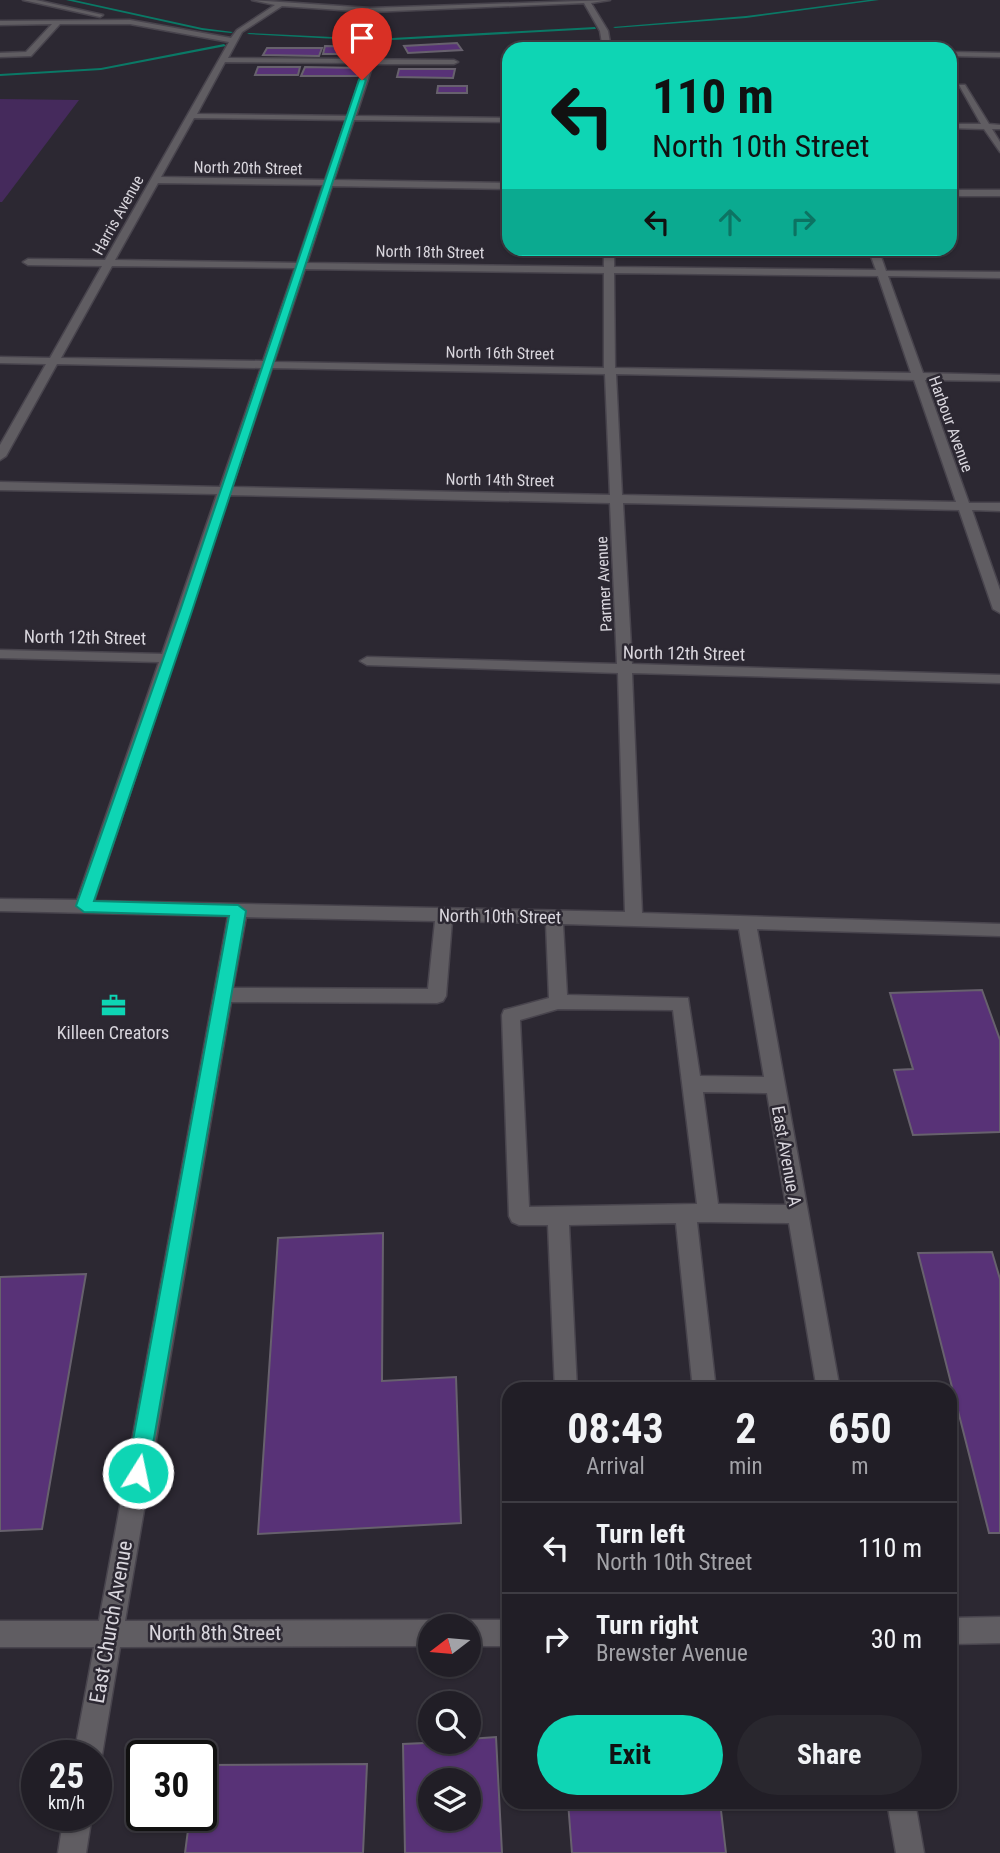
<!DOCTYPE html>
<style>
body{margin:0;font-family:"Roboto Condensed",sans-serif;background:#29272e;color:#f1f3f6;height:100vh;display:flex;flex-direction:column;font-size:26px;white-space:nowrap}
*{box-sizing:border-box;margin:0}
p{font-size:23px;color:#a2a2a7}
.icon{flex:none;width:38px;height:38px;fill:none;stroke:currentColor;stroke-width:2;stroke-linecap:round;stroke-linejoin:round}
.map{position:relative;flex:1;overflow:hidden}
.details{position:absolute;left:502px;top:1382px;width:455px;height:427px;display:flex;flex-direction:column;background:#211e26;border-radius:21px;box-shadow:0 2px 5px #0004,0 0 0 2px #3e3c43}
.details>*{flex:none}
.banner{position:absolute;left:502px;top:42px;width:455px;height:214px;border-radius:21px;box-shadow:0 2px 5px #0004,0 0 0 2px #3e3c43;background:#0ed5b4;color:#111;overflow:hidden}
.needle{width:46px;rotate:254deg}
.tools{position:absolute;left:418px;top:1614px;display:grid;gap:14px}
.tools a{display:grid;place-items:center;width:63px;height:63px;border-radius:50%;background:#211e26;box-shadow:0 2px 5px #0004,0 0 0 2px #3e3c43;font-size:35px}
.speed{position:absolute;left:21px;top:1740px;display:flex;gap:14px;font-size:35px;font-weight:700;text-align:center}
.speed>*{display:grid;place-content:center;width:91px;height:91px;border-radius:50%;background:#211e26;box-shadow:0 2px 5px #0004,0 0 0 2px #3e3c43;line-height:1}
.speed small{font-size:18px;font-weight:400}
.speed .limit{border:4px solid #111;border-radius:10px;background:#fff;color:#111}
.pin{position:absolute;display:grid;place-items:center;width:60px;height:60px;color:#fff;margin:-72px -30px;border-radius:50% 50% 50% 0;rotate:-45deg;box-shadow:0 0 7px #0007}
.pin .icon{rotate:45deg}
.me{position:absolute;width:77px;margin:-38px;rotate:10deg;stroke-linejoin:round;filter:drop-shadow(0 0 5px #0008)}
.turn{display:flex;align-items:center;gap:24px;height:147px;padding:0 35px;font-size:32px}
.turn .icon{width:91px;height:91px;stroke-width:2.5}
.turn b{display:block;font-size:49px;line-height:60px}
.lanes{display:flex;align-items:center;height:66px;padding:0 35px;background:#0003;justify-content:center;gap:35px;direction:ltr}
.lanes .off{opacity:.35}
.eta{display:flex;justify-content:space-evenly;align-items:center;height:119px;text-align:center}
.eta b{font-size:42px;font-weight:700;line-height:49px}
.action{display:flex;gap:14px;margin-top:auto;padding:14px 35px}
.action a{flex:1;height:80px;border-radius:42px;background:#0ed5b4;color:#111;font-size:28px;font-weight:700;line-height:80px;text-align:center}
.action a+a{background:#29272e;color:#f1f3f6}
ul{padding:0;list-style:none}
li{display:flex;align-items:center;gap:21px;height:91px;padding:0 35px;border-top:2px solid #3e3c43}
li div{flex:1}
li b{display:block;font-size:26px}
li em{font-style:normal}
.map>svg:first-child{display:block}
.green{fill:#452a5c}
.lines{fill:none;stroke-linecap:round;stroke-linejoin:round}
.stream{fill:#0a7966;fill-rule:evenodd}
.building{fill:#583277;stroke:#67616d;stroke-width:2;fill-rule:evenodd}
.minor-casing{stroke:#48444d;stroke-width:3}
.minor{fill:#605d62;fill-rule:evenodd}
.route{fill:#0ed5b4;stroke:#098a75;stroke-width:2}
.labels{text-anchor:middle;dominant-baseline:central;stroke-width:5;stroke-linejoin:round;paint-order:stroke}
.far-street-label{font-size:16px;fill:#d9d6dd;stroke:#2c2832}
.street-label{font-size:18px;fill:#d9d6dd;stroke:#2c2832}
.poi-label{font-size:18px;fill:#d9d6dd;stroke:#2c2832}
.near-street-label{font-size:21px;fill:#d9d6dd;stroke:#2c2832}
</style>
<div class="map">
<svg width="1000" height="1853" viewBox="0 0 1000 1853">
<rect width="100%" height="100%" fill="#2c2832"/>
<path class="green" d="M0,99L79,100L2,202H0Z"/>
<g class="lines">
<g class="stream">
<path d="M66,0H74L202,28L233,32L231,33L202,30Z"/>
<path d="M868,0H879L746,18L615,28L613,27L746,16Z"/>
<path d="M595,27L596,29L374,41L247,34L249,33L374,39Z"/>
<path d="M224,44L226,46L101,70L0,76V74L101,68Z"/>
</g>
</g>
<g class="building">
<path d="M457,43L462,50L408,53L404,46Z"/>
<path d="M325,46L378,47L376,54H323Z"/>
<path d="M267,48H322L319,56L263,55Z"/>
<path d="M258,67H300L298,75H255Z"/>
<path d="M305,67L360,68L357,76H301Z"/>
<path d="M399,69H455L453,78L397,77Z"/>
<path d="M438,86H467V93H437Z"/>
<path d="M982,990L1000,1040V1132L913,1135L894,1070L913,1069L890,993Z"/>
<path d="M383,1233L382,1381L456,1377L461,1523L258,1534L278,1238Z"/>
<path d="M992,1252L1000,1279V1533H989L918,1253Z"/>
<path d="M86,1274L42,1529L0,1531V1277Z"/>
<path d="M496,1737L502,1853H405L403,1744L469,1741V1739ZM430,1780H469V1818H430Z"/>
<path d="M367,1764L363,1853H185L190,1815H201V1765Z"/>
<path d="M568,1802H720L726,1853H572Z"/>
</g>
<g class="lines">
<defs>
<g id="minor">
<path d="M23,0H36L103,15L100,17Z"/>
<path d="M252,0L370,8L610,0L591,3L608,31L611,49H603L600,31L584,3L370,12L282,6L242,32L228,58L454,60L458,62L454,64H373L356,116L509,118V122L354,120L334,180L509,183V189L332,186L307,263L604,267V248H614V267L876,270L868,248H878L886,271L1000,272V278L888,276L923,373L1000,375V381L925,380L969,503H1000V511L972,510L1000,590V613L993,609L959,510L623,503L632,664L1000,675V683L632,673L642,913L1000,924V936L757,929L840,1390H817L789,1223L709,1222H697L716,1390H693L676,1223L569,1225L577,1390H555L548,1225H519L512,1222L509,1216L502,1015L504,1010L549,998L546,923L452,921L446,996L443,1001L437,1003L231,1002L125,1621L430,1620L440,1626H430V1646L120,1647L102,1755L96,1765V1755H74L94,1647H0V1621H99L228,916L0,911V899L77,900L159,662L0,658V650L162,654L217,494L0,490V482L220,487L261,368L57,364L6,456L0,460V445L46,364L0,363V357L50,358L102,266L28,265L23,262L28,259L105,260L229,42L130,24H60L31,56L0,57V53L26,52L52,24L0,25V21L130,20L231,38L237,30L275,5ZM225,62L365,63L348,116L197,114ZM194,118L346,120L325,180L161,177ZM158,183L323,185L297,263L115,260ZM112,266L295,268L263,361L61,358ZM305,269L604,273V368L274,362ZM614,273L878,276L911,373L615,368ZM272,368L605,374L610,495L232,487ZM616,374L914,380L956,502L622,495ZM229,495L610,503L617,664L367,657L360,661L367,665L618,673L625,912L94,901ZM246,917L435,921L428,989L233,988ZM563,924L739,929L764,1077L700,1076L688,998L567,995ZM558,1009L673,1010L697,1204L529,1207L520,1020ZM703,1092L767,1093L786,1205L718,1204Z"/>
<path d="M950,52L1000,53V57L950,56Z"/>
<path d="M959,85H965L989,124L1000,125V129H992L1000,142V152L984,129L950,128V124H981Z"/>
<rect x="950" y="190" width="50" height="6"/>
<path d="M1000,1617V1643L950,1644V1618Z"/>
<path d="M469,1620H509V1646H469V1626H459Z"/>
<path d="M887,1802H915L924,1853H896Z"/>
<path d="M64,1815H92L86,1853H58Z"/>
</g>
</defs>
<use href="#minor" class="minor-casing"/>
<use href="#minor" class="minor"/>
</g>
<path class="route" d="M362,78L366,80L192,611L94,901L238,905L246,911L148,1473L145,1481L138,1484L130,1481L127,1473L229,916L84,912L76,906L180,611L359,80Z"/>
<defs>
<symbol id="office-bare" viewBox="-9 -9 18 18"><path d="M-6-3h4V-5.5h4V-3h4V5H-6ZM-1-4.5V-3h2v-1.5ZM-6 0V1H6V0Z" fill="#0ed5b4" stroke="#2c2832" stroke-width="2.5" paint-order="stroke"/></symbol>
</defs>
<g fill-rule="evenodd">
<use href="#office-bare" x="96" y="988" width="35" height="35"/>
</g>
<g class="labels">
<g class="far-street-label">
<text transform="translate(248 168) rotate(1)">North 20th Street</text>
<text transform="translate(118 215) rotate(-61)">Harris Avenue</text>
<text transform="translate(430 252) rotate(1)">North 18th Street</text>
<text transform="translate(500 353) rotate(1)">North 16th Street</text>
<text transform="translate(951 424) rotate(70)">Harbour Avenue</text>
<text transform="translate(500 480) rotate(1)">North 14th Street</text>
<text transform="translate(604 584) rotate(-93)">Parmer Avenue</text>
</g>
<g class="street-label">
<text transform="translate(85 637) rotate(1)">North 12th Street</text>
<text transform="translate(684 653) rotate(1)">North 12th Street</text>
<text transform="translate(500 916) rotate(1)">North 10th Street</text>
<text transform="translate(787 1156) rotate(80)">East Avenue A</text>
</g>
<g class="poi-label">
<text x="113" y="1032">Killeen Creators</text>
</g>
<g class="near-street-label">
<text transform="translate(111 1622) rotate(-80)">East Church Avenue</text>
<text x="215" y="1633">North 8th Street</text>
</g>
</g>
</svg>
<div class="tools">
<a><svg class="needle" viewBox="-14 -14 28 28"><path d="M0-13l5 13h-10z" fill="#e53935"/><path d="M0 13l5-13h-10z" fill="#a2a2a7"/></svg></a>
<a><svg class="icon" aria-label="search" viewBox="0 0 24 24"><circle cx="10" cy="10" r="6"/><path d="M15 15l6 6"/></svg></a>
<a><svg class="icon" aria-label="layers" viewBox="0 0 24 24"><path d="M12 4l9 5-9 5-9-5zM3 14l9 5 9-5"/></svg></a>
</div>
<div class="speed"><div>25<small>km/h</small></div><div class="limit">30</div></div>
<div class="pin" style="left:362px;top:80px;background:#d93025"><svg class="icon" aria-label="arrive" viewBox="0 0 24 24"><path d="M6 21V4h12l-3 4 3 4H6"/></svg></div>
<svg class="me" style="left:138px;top:1473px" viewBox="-20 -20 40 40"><circle r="17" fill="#0ed5b4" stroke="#fff" stroke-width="3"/><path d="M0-11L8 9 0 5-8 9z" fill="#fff"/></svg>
<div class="banner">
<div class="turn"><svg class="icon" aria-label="left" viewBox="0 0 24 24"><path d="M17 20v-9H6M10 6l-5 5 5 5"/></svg><div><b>110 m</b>North 10th Street</div></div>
<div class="lanes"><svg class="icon" aria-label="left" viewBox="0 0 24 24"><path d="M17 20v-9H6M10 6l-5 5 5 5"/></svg><svg class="icon off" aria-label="ahead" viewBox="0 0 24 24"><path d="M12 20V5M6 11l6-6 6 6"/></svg><svg class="icon off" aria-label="right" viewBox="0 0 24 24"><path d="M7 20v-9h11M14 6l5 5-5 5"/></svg></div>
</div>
<section class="details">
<div class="eta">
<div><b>08:43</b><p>Arrival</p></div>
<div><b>2</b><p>min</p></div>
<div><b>650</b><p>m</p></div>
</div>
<ul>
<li><svg class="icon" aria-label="left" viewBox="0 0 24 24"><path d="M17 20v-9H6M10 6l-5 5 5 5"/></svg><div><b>Turn left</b><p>North 10th Street</p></div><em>110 m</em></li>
<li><svg class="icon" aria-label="right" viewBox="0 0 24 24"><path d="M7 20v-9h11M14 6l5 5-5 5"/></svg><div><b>Turn right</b><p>Brewster Avenue</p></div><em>30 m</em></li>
</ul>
<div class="action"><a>Exit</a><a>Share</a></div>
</section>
</div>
